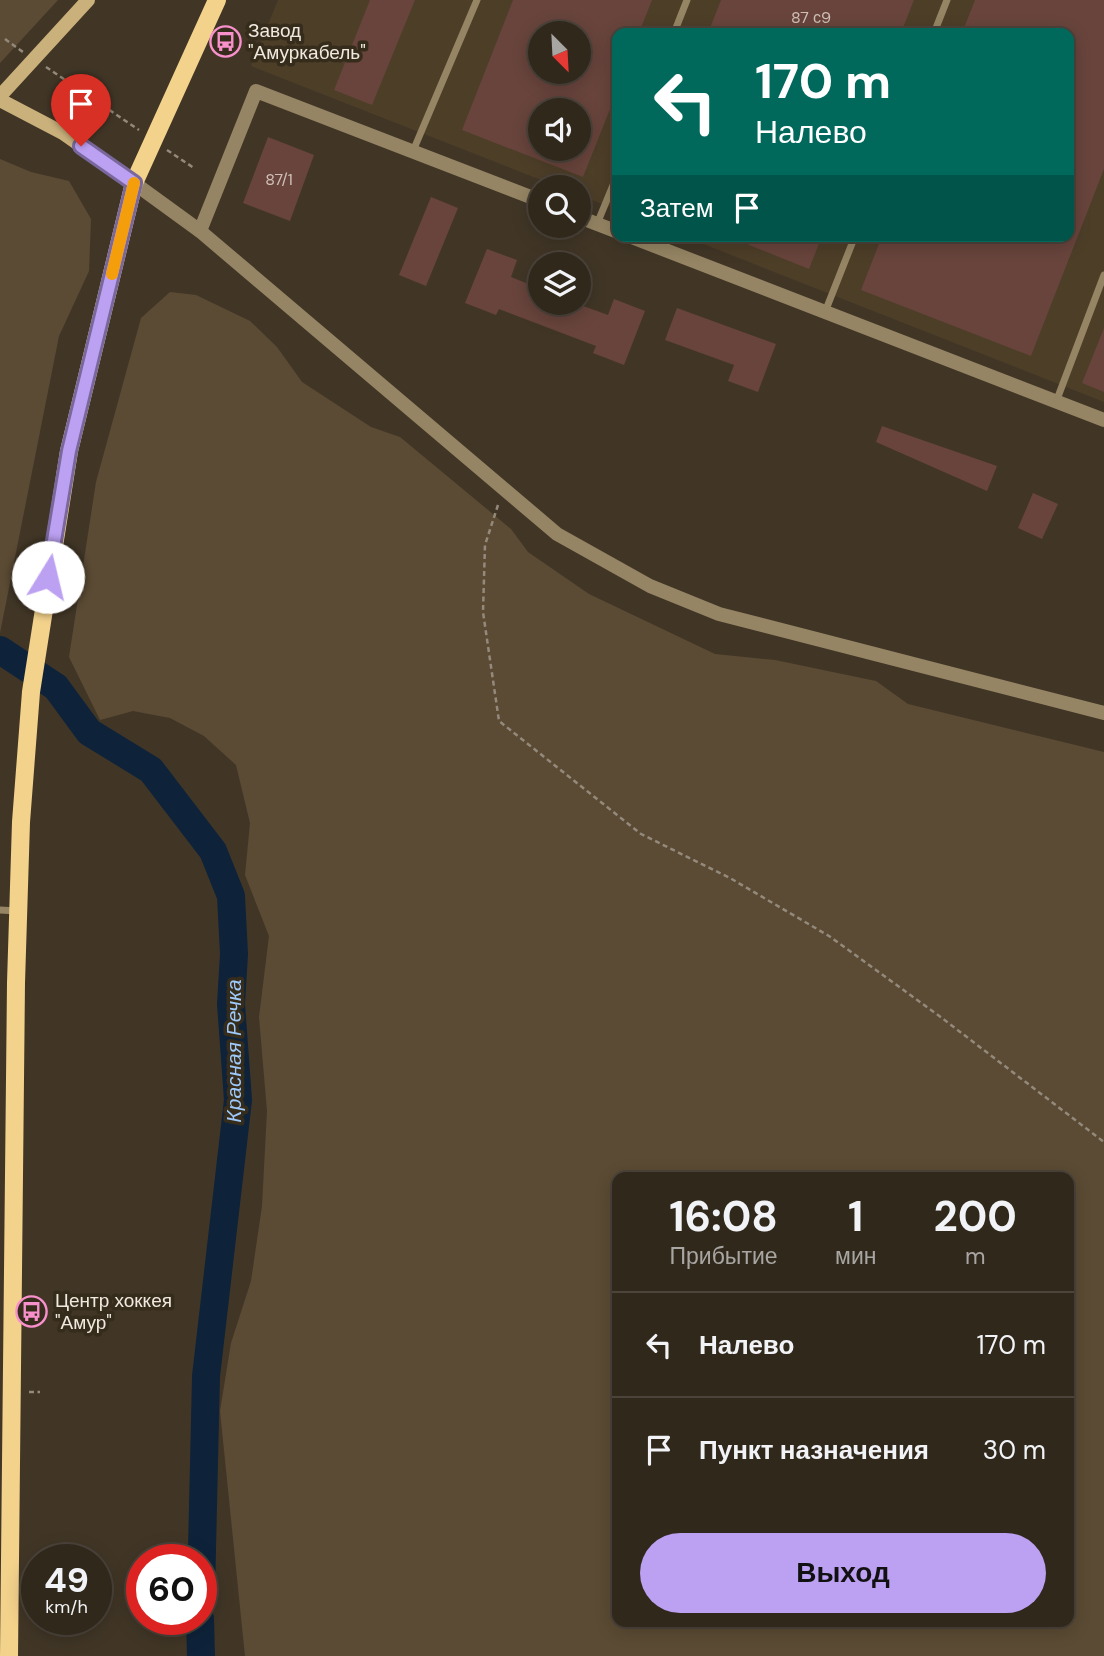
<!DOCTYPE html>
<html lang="ru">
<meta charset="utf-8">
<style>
body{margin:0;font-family:"DM Sans",sans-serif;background:#3d3429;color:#f1f3f6;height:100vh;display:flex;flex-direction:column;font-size:26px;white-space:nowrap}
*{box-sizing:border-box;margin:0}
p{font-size:23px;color:#a8a6a3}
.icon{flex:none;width:38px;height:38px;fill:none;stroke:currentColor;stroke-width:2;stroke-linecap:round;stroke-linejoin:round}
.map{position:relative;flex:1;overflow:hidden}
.side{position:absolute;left:612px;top:1172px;width:462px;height:455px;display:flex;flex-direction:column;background:#31281c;border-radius:14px;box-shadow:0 4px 18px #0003,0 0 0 2px #4c443b}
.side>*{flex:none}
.guide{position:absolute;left:612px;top:28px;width:462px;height:214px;border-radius:14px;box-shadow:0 4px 18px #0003,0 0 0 2px #4c443b;background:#00695c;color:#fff;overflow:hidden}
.needle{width:46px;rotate:156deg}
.tools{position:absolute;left:528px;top:21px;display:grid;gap:14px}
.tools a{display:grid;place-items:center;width:63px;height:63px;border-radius:50%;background:#31281c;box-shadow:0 4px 18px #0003,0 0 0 2px #4c443b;font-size:35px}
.speed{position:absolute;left:21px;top:1544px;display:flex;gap:14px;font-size:35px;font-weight:700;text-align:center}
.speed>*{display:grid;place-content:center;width:91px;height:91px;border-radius:50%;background:#31281c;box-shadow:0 4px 18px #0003,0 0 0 2px #4c443b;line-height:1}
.speed small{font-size:18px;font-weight:400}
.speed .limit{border:10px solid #d22;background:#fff;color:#111}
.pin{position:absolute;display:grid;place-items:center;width:60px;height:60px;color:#fff;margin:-72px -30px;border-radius:50% 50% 50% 0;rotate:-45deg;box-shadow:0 0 7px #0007}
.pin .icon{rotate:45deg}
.me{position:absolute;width:77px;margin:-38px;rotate:9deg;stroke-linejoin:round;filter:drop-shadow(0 0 5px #0008)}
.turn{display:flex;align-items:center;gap:24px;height:147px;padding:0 28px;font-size:32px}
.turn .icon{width:91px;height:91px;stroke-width:2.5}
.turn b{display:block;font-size:49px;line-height:60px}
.then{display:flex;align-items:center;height:66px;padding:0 28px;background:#0003;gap:14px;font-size:26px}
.eta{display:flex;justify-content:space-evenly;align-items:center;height:119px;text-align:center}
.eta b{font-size:42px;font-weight:700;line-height:49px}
.primary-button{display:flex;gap:14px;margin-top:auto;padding:14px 28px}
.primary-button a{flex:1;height:80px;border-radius:42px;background:#bca0f2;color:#111;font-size:28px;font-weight:700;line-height:80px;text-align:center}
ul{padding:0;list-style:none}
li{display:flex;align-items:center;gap:21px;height:105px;padding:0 28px;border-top:2px solid #4c443b}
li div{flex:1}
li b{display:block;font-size:26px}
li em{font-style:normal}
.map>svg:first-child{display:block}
.built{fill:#4d3e28;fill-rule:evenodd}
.green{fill:#5b4b34;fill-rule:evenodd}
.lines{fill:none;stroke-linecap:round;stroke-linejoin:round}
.river{stroke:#0e233a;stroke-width:28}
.building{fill:#68443c;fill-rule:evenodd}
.path{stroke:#938a7c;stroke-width:2.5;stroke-dasharray:5 3.5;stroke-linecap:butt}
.lane{stroke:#958564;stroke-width:7}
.street{stroke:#958564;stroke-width:14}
.secondary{stroke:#cab07b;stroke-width:14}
.primary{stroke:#f3d28c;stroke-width:18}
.route-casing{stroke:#7a689d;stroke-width:18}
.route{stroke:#bca0f2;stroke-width:12}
.slow{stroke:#f59e0b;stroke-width:12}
.labels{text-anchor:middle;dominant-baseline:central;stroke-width:7;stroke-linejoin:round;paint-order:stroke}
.number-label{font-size:16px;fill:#cec0b6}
.poi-label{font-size:19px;fill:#f0e9df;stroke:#362c1c;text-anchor:start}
.water-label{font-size:21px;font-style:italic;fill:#9fc9f9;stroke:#362c1c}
</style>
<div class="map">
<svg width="1104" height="1656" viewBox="0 0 1104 1656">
<rect width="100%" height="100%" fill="#413626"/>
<path class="built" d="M278,0H1104V402L683,236H1069V33H618V210L579,195V187H559L251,66ZM541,33H579V72H541ZM541,110H579V149H541Z"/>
<g class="green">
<path d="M0,0H58L0,63Z"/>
<path d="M0,159L31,172L69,181L91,219L89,271L59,336L0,633Z"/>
<path d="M170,292L196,295L250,321L277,347L302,382L371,427L400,437L511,529L528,552L589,594L715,654L775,660L876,681L908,704L1104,752V1656H245L220,1411L231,1343L251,1281L262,1206L267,1111L259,1017L269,936L245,875L250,823L236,765L204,736L170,718L133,711L100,720L69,657L96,482L141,318ZM618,1178H1069V1622H618Z"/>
</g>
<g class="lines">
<g class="river">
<path d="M0,650L56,687L89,732L151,770L213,851L231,896L234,954L231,1004L238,1100L206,1376L201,1593"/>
<path d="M200,1619L201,1656"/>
</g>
</g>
<g class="building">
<path d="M370,0H415L372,105L334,90Z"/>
<path d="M513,0H652L639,33H618V89L583,177L462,130ZM541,33H579V72H541ZM541,110H579V149H541Z"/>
<path d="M721,0H914L901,33H708Z"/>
<path d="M975,0H1104V169L1031,356L861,290L882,236H1069V33H962Z"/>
<path d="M268,137L314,155L290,221L243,203Z"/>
<path d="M431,197L458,208L426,286L399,275Z"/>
<path d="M727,236H822L809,269Z"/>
<path d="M487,249L517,260L511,277L541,289V303H575L608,315L614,299L645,311L624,365L593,353L596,346L499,309L496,315L465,303Z"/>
<path d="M677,308L776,344L758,392L728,381L734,365L665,340Z"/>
<path d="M1104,328V392L1082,383Z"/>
<path d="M882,426L997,466L987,491L876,442Z"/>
<path d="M1033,493L1058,504L1042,539L1018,528Z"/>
</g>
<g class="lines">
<g class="path">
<path d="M5,39L23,52"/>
<path d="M46,67L139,130"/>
<path d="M167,150L194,168"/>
<path d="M498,505L485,545L483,612L499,721L641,834L730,878L829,936L938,1015L1104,1142"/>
<path d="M29,1392H40"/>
</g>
<g class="lane">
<path d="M674,33L687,0"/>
<path d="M934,33L947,0"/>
<path d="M413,151L477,0"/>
<path d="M597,224L618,173"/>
<path d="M825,312L855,236"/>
<path d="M1056,402L1104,275"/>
<path d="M0,910L17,911"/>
</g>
<g class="street">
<path d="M134,183L200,231L557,534L650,586L719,614L1104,713"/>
<path d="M579,217L618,232"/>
<path d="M200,231L256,91L541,201"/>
<path d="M629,236L1104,420"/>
</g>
<g class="secondary">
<path d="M0,96L88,0"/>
<path d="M0,100L63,133L134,183"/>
</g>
<path class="primary" d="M9,1656L16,983L21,822L31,692L69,451L134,183L217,0"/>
</g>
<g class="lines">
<defs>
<path id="route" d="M48,577L69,451L134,183L81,146"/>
</defs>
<use href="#route" class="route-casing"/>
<use href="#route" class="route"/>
<path class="slow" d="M112,274L134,183"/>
</g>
<defs>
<symbol id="bus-ring" viewBox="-11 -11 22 22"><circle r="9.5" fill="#362c1c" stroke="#f890cc" stroke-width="1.5"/><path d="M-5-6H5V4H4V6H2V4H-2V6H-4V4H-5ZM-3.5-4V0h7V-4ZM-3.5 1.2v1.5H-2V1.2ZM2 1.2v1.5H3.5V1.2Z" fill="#f890cc"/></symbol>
</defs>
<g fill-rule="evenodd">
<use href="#bus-ring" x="208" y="24" width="35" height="35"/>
<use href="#bus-ring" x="14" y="1294" width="35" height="35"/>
</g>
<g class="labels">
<g class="number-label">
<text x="811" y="17">87 с9</text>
<text x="279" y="179">87/1</text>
</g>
<g class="poi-label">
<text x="248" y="30">Завод<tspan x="248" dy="22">"Амуркабель"</tspan></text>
<text x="55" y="1300">Центр хоккея<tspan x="55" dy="22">"Амур"</tspan></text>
</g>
<g class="water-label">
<text transform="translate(234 1051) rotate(-90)">Красная Речка</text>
</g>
</g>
</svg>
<div class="tools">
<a><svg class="needle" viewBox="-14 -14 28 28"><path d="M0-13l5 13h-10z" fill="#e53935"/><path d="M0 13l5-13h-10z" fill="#a8a6a3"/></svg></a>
<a><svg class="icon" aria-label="sound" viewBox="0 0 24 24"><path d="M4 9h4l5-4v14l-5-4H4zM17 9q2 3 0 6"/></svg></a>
<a><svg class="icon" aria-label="search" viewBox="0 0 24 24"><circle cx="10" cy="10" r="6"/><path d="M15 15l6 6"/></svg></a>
<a><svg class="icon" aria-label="layers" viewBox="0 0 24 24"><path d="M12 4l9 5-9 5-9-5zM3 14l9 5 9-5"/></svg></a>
</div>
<div class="speed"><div>49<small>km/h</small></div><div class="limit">60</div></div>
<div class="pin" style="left:81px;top:146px;background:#d93025"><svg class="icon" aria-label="arrive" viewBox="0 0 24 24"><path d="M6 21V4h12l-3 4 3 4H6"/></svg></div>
<svg class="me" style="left:48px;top:577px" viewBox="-20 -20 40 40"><circle r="19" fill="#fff"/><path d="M0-13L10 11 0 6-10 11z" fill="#bca0f2"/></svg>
<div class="guide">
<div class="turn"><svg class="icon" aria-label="left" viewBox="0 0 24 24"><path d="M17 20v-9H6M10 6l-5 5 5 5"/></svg><div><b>170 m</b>Налево</div></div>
<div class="then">Затем<svg class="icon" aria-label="arrive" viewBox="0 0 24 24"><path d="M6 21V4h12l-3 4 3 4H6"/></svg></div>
</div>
<section class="side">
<div class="eta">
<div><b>16:08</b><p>Прибытие</p></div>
<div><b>1</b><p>мин</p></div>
<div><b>200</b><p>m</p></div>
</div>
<ul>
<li><svg class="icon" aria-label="left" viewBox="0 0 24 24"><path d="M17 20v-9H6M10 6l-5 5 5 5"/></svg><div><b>Налево</b></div><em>170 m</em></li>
<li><svg class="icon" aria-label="arrive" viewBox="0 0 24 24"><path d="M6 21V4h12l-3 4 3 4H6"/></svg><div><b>Пункт назначения</b></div><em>30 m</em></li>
</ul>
<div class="primary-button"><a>Выход</a></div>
</section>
</div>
